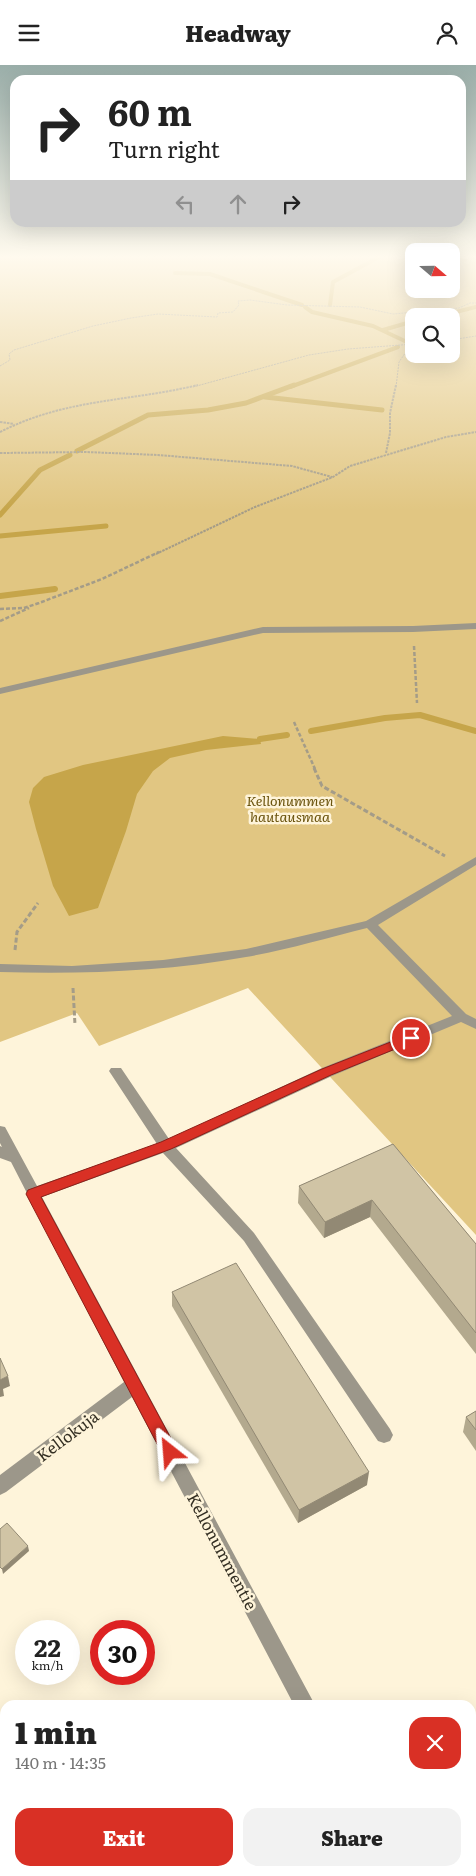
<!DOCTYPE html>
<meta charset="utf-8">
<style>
body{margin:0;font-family:Literata,serif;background:#f2f2f2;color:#222;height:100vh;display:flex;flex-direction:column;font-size:19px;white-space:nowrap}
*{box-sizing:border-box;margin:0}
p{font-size:16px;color:#767676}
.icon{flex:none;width:28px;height:28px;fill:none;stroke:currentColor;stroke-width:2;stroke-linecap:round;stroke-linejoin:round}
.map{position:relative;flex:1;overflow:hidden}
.details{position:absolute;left:0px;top:1635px;width:476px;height:176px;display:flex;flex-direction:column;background:#fff;border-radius:15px 15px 0 0;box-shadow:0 5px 20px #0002}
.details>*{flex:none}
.guide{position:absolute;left:10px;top:10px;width:456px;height:152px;border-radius:15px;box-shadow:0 5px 20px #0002;background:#fff;color:#222;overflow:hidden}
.needle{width:32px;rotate:110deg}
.tools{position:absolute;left:405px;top:178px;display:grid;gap:10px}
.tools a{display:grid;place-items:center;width:55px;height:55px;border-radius:10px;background:#fff;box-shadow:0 5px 20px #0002;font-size:25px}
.speed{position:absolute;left:15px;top:1555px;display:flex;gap:10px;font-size:25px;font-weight:700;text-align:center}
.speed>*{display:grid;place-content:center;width:65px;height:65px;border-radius:50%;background:#fff;box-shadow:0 5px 20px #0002;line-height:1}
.speed small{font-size:12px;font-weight:400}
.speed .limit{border:8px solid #d22;background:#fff;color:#111}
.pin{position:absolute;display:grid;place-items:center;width:42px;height:42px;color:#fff;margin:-21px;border:2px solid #fff;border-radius:50%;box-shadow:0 1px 5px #0007}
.me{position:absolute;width:55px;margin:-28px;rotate:332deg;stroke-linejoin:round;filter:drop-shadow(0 0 4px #0008)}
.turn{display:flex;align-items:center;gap:18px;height:105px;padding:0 15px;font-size:22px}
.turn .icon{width:65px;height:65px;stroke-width:2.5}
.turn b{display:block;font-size:35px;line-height:42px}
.lanes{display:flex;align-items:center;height:48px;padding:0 15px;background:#0003;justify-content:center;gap:25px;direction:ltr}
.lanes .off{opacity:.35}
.round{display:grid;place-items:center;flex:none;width:52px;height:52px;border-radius:15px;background:#f2f2f2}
.head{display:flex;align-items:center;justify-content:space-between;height:85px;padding:0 15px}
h1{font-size:30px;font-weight:800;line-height:38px}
.button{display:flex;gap:10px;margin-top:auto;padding:10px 15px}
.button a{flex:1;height:58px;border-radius:15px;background:#d93025;color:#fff;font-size:20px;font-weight:800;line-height:58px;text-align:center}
.button a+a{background:#f2f2f2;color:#222}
header{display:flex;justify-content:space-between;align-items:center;height:65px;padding:0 15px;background:#fff;font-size:22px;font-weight:800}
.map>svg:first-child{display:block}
.green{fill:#e1c682;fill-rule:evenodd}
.water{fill:#c6a54a}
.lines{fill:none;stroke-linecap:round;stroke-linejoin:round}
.stream-far2{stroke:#c6a54a;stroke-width:4}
.stream-far1{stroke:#c6a54a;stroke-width:5}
.stream{stroke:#c6a54a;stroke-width:6}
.path-far4{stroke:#a49c88;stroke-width:1;stroke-dasharray:2 1;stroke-linecap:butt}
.path-far3{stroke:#a49c88;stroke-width:2;stroke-dasharray:2.5 1;stroke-linecap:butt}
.path-far2{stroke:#a49c88;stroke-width:2.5;stroke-dasharray:4 2;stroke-linecap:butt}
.path-far1{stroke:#a49c88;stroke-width:3;stroke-dasharray:5 2.5;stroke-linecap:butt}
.path{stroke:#a49c88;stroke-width:5;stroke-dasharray:8 4;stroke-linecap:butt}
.minor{fill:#9c978a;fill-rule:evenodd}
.wall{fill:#b3a98e}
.shaded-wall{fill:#928974}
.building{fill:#d0c4a5;stroke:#928974}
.route{fill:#d93025;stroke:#8d1f18}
.labels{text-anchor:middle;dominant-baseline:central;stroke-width:5;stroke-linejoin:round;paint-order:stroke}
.park-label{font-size:14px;font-style:italic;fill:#6b540e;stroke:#fef4da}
.near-street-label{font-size:16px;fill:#342f23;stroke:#fef4da}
</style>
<header><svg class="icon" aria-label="menu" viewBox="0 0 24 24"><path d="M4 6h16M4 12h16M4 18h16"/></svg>Headway<svg class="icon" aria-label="person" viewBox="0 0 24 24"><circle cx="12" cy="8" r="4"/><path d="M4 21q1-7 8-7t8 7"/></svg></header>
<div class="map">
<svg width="476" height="1811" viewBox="0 0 476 1811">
<rect width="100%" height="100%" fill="#fef4da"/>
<path class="green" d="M0,192H414V224H451V192H476V1170L248,923L99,981L77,948L0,977ZM414,251H451V289H414Z"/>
<path class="water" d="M223,671L260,674L261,679L206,685L170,693L153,706L137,729L126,766L98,843L69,851L53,821L36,764L29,737L33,723L44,712L83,700Z"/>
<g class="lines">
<g class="stream-far2">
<path d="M451,193L465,195"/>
<path d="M175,208L210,209L302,240"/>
<path d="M330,240L333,217L379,192"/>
<path d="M305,242L312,247L373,261L409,278"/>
<path d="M440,251L476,242"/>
<path d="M383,265L414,256"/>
<path d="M290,322L398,282"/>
</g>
<g class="stream-far1">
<path d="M265,332L382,345"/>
<path d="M77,386L148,350L208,345L246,338L294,320"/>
<path d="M0,450L40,405L70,390"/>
<path d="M0,471L106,461"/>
</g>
<g class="stream">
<path d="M0,531L55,524"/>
<path d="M311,666L385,653L420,650L476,666"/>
<path d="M260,674L287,670"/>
</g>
<g class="path-far4">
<path d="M469,192L476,194"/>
<path d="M451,275L476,271"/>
<path d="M0,301L10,295L9,289L14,285L93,261L131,253L158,249L217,252L218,248L233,247L239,240L238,236L250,235L287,240L360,242L393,249L459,243L470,238H476"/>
<path d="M193,322L309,290L348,284L414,279"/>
<path d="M396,322L399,297L406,287L414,285"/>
</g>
<g class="path-far3">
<path d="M0,357L14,359"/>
<path d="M0,367C67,333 128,337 198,320"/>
<path d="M0,388L86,387L158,390L292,401L332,412"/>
<path d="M386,388L390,368V348L396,320"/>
<path d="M156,489L255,442L333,412L350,401L446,372L476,367"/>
</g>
<g class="path-far2">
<path d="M0,544L24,543L39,538L102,514L159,487"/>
<path d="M0,556L29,543"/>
<path d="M414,581L417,638"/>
<path d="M294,657L315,704"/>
</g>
<g class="path-far1">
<path d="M314,703L322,721L445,791"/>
<path d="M15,885L17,867L38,838"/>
<path d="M73,923L75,960"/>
</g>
<path class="path" d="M471,1665L476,1662"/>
<g class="minor">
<path d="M476,558V564L413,567L263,568L0,629V623L263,562L413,561Z"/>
<path d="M476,792V800L378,860L466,949L476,954V964L461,957L332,1011L176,1083L254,1168L390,1364L393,1370L390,1376L384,1378L378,1376L244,1176L163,1088L42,1132L315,1640H294L132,1332L6,1427L0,1430V1410L124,1317L11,1097L0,1093V1081L2,1082L0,1078V1061L5,1062L37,1121L157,1079L111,1009L109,1006L111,1003H121L169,1074L322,1003L452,951L367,863C327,873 286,885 246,892C164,907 82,909 0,907V899L72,901L163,895L246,884L366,856Z"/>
<path d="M476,1707V1730L471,1732V1709Z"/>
<path d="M379,1806H401L402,1811H380Z"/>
</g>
</g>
<g class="wall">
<path d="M393,1079L476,1179V1289L370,1152L324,1173L298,1138L299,1121Z"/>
<path d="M172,1227L367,1420L298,1458L172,1241Z"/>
<path d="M476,1346V1386L463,1367L466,1352Z"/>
</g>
<g class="shaded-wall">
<path d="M372,1135L370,1152L324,1173L325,1157Z"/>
<path d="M8,1311L10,1321L3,1324L4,1331L0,1332V1315Z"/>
<path d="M369,1407L367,1420L298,1458L299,1445Z"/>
<path d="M28,1481L29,1486L3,1509L2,1504Z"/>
</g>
<g class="building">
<path d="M393,1079L476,1179V1268L372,1135L325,1157L299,1121Z"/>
<path d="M236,1198L369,1407L299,1445L172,1227Z"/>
<path d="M0,1293L8,1311L0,1315Z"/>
<path d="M476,1346V1365L466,1352Z"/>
<path d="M7,1458L28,1481L2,1504L0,1502V1464Z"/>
<path d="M193,1806H251L253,1811H195Z"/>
</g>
<linearGradient id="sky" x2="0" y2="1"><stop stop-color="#9aaea9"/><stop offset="0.43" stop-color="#fffaee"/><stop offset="1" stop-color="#fffaee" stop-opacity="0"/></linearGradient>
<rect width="476" height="446" fill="url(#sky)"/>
<path class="route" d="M411,969L415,970L417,973L415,976L331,1010L171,1084L41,1132L175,1381L178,1387L175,1392L170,1394L164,1392L26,1129L28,1125L161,1077L322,1004Z"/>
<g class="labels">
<g class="park-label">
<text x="290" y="735">Kellonummen<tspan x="290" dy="16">hautausmaa</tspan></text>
</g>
<g class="near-street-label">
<text transform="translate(67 1370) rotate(-37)">Kellokuja</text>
<text transform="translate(223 1486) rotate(62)">Kellonummentie</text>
</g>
</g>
</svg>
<div class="tools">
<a><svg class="needle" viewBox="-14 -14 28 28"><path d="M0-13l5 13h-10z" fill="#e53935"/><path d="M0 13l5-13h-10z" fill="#767676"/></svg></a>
<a><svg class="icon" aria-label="search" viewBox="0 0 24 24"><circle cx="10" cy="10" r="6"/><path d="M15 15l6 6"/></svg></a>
</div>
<div class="speed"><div>22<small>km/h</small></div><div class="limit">30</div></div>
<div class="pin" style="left:411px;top:973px;background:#d93025"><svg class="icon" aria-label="arrive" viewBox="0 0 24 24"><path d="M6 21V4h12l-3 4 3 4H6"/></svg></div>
<svg class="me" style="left:170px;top:1387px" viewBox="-20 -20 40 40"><path d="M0-17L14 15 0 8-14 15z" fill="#d93025" stroke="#fff" stroke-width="4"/></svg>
<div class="guide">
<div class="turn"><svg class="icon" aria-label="right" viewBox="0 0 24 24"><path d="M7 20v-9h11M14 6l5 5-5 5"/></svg><div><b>60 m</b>Turn right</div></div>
<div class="lanes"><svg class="icon off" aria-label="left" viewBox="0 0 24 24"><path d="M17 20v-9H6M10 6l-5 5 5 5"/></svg><svg class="icon off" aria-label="ahead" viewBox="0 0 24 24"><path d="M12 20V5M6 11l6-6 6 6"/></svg><svg class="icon" aria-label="right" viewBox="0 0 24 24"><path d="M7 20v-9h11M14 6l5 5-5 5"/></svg></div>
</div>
<section class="details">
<div class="head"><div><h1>1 min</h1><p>140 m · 14:35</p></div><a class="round" style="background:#d93025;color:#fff"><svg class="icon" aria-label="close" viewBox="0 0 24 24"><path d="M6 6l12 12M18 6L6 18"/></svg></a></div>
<div class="button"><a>Exit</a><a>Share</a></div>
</section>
</div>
